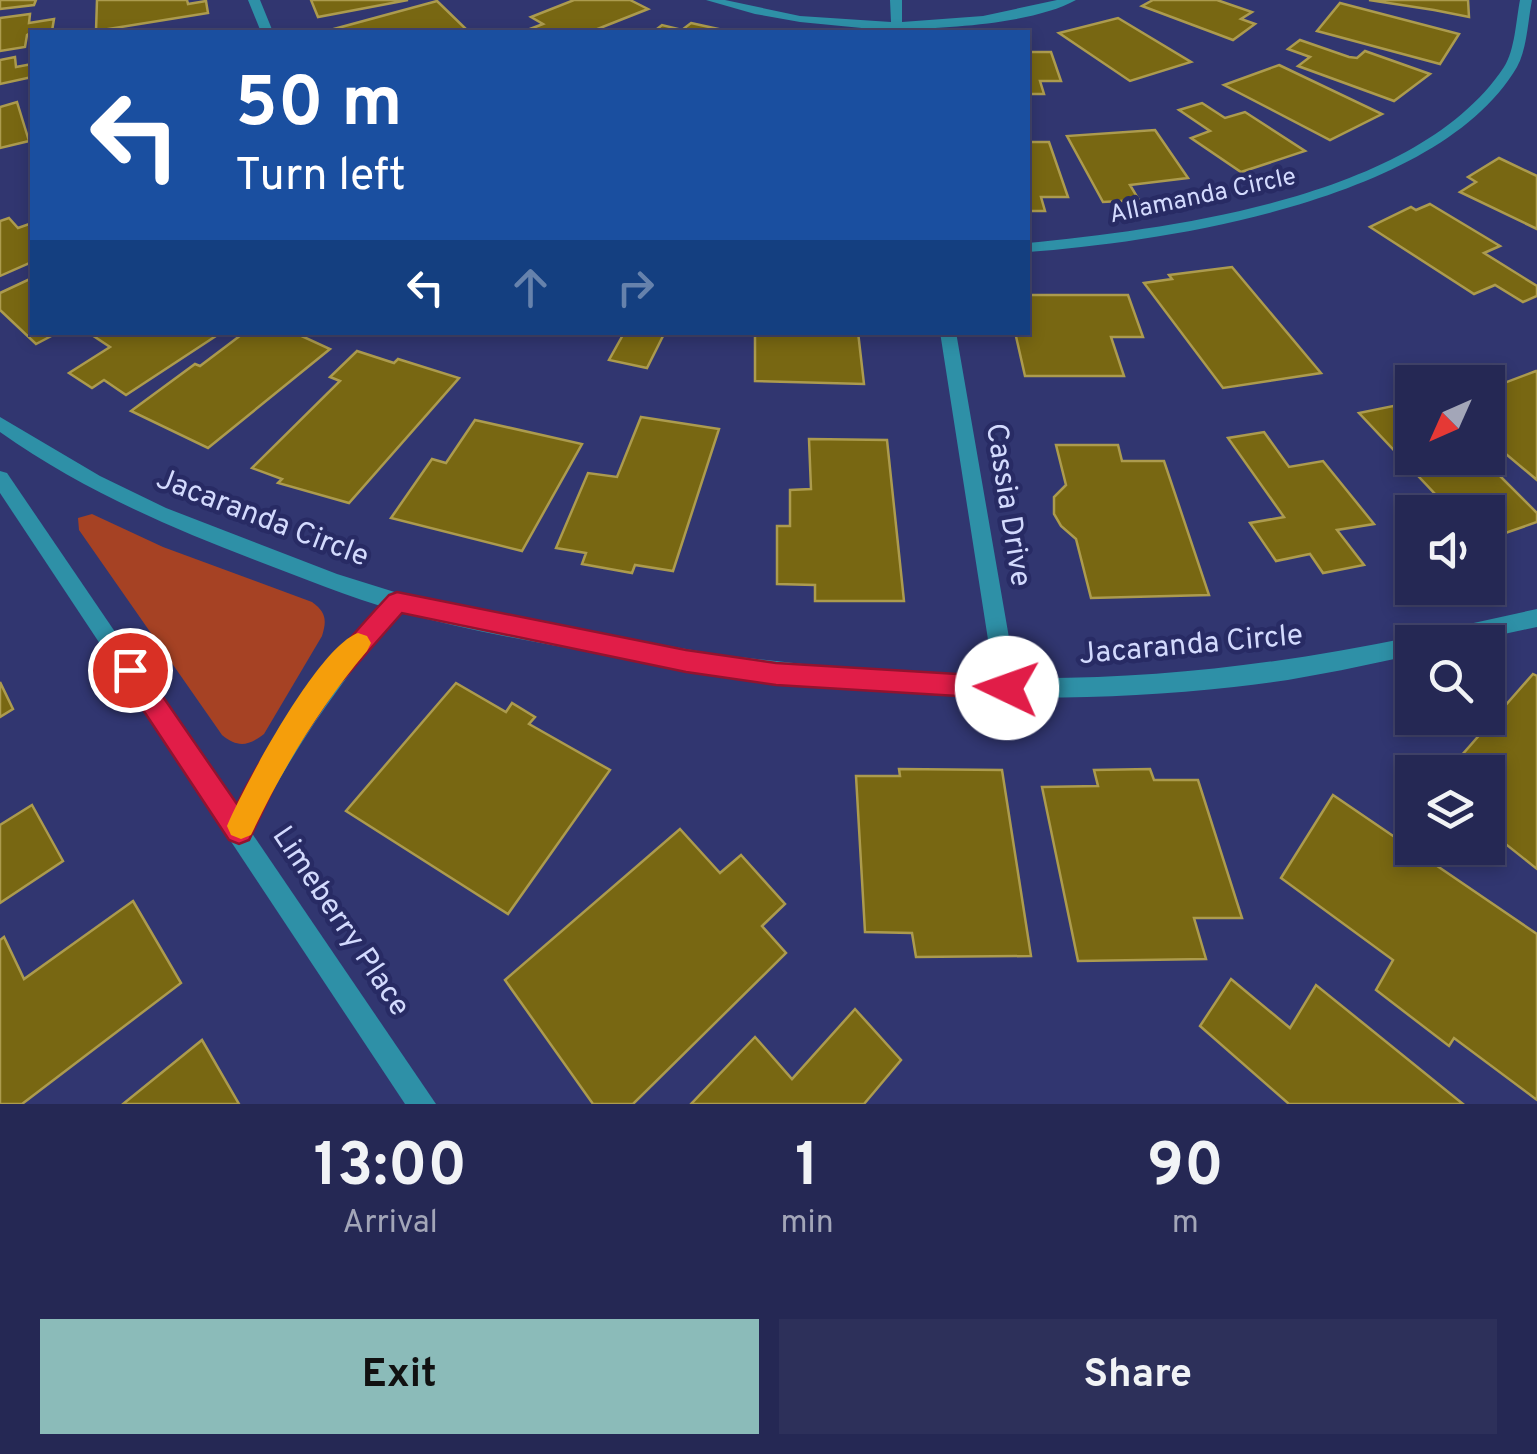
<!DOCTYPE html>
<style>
body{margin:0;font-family:Overpass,sans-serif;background:#2d305a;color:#f1f3f6;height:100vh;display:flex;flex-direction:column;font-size:38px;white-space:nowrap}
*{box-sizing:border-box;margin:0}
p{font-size:32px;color:#a3a6b8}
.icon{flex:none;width:55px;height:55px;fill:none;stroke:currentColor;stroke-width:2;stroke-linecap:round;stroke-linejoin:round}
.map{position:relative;height:1104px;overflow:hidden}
.side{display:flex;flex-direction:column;background:#252854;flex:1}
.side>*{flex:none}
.top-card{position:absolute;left:30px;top:30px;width:1000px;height:305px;border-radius:0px;box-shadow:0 5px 15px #0003,0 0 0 2px #42446b;background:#1a4fa0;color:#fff;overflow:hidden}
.needle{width:65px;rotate:225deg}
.tools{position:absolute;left:1395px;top:365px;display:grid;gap:20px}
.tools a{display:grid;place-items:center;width:110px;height:110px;border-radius:0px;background:#252854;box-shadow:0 5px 15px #0003,0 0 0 2px #42446b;font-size:50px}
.pin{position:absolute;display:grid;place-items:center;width:85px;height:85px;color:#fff;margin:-42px;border:5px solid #fff;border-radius:50%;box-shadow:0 2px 10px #0007}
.me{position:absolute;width:110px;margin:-55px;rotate:273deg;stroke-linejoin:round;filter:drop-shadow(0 0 8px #0008)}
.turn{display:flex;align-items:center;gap:35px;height:210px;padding:0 40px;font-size:45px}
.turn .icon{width:130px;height:130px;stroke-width:2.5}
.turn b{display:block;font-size:70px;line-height:85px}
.lanes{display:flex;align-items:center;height:95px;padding:0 40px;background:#0003;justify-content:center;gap:50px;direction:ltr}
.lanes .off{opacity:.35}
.eta{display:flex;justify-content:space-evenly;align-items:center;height:170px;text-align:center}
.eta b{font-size:60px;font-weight:700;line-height:70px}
.button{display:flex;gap:20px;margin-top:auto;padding:20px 40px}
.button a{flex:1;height:115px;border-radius:0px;background:#8bbbb9;color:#111;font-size:40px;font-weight:700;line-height:115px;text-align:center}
.button a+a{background:#2d305a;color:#f1f3f6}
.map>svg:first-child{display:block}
.green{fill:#a64224}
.building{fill:#786712;stroke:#ac9b4e;stroke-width:2.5}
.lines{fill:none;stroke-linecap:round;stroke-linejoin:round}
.lane{fill:#2e90a7;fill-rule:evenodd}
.street{fill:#2e90a7;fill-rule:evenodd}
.route{fill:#e11d48;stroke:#92132f;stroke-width:2.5}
.slow{fill:#f59e0b}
.labels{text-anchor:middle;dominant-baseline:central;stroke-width:9;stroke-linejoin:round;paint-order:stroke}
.far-street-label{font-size:25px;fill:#d3dafd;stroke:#282b64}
.street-label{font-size:30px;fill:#d3dafd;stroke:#282b64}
</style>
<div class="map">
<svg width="1537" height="1104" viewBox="0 0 1537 1104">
<rect width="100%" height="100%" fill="#313670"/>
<path class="green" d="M92,514L163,547L312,602C326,612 327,620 322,636L264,734C248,746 238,748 222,735L79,530L78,518Z"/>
<g class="building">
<path d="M0,0H36L34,5L0,9Z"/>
<path d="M97,0H187L188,4L206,1L208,13L96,31Z"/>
<path d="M311,0H408L318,17Z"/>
<path d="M574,0H630L648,9L590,32H536L530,29L543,24L531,17Z"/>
<path d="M1153,0H1217L1252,12L1241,19L1255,24L1233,40L1142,6Z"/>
<path d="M1369,0H1468L1469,17L1434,10Z"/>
<path d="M437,1L467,30L337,32L334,29Z"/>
<path d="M1340,3L1459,34L1440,64L1317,31Z"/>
<path d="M30,14L29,23L54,19L52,31L32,32L27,35L25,47L0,51V18Z"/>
<path d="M1118,18L1191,62L1130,81L1059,33Z"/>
<path d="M691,23L732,32H653L662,25L682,30Z"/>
<path d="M1300,40L1349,57L1357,58L1365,51L1430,74L1394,101L1298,66L1310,57L1288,49Z"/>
<path d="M1028,48L1029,52H1051L1061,81H1040L1044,94H1028Z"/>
<path d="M15,57L16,67L32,64V77L0,84V60Z"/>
<path d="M1279,65L1382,114L1330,140L1224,85Z"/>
<path d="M17,102L29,141L0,148V107Z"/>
<path d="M1202,103L1225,118L1245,112L1305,151L1241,172L1191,138L1210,131L1179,110Z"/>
<path d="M1155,130L1188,178L1130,185L1139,200L1103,202L1067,136Z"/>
<path d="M1028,142H1049L1068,197H1041L1045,211H1028Z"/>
<path d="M1499,158L1537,176V229L1460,192L1476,182L1468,177Z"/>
<path d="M1430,204L1500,246L1484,253L1537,286V296L1523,302L1495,285L1474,294L1370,227L1411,207L1416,210Z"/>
<path d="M9,218L18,228L32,223V262L0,276V221Z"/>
<path d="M1232,267L1321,373L1223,388L1144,283L1172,279L1169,275Z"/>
<path d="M32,278V332H59L36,344L0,310V293Z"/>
<path d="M1028,295H1128L1143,337H1111L1124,376H1025L1015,332H1028Z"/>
<path d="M97,332H222L126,395L104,380L92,388L69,373L110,347L92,335Z"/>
<path d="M245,332H293L330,349L208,448L131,411L195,364L200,366Z"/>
<path d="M619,332H665L647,368L609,360L624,333Z"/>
<path d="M755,332H858L864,384L755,381Z"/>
<path d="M357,351L394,363L398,359L459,378L349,503L278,483L282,479L252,468L340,381L330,377Z"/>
<path d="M1536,371L1537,372V480L1488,439V389Z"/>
<path d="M1393,406L1412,426V458H1482L1537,513V522L1488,539V512H1452L1359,413Z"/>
<path d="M641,417L719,429L673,571L635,565L632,573L582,564L586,553L556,548L588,473L617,477Z"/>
<path d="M475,420L582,444L522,551L391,518L432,459L446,463Z"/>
<path d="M1264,432L1289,467L1323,461L1374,524L1337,530L1364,565L1323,573L1310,554L1276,561L1250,523L1284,517L1228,438Z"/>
<path d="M809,439L887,440L904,601H815V585L777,584V526H790V490L811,489Z"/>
<path d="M1056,445H1118L1122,461H1164L1209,595L1091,598L1076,539L1061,526L1054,514V497L1066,485Z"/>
<path d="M1533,674L1537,676V869L1488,830V772H1447Z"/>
<path d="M0,682L13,709L0,717Z"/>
<path d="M456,683L506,712L512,703L535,717L529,724L610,770L508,914L346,811Z"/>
<path d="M899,769L1002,770L1031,956L916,957L912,933L865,932L856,776H900Z"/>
<path d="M1150,769L1154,780H1198L1242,918H1194L1206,959L1078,961L1042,787L1098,786L1094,770Z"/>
<path d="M1333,795L1537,934V1100L1454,1038L1449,1046L1376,990L1393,960L1281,878Z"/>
<path d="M32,805L63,861L0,903V825Z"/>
<path d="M680,829L720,873L741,855L785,904L762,926L786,953L633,1104H593L505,980Z"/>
<path d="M133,901L181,983L22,1104H0V940L4,937L24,979Z"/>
<path d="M1231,979L1290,1028L1316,985L1463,1104H1289L1200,1026Z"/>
<path d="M855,1009L901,1060L864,1104H691L755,1037L792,1079Z"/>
<path d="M202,1040L239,1104H123Z"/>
</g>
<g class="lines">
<path class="lane" d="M397,593L404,596L407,602L404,608C341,679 290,753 248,838L239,842L230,838L227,830C258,757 306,690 358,630C369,618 382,599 397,593Z"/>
<g class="street">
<path d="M248,0H260L273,32H261Z"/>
<path d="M706,0H725L800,16L891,22L890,0H902V22L983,16L1057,0H1076C1035,23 951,28 903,29V32L800,22L755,14Z"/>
<path d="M1520,0H1532C1528,20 1527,49 1517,67C1439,200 1170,241 1028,252V243C1174,228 1417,198 1504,67C1515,50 1516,20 1520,0Z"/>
<path d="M940,332H956L1016,678C1151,680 1281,664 1412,637L1419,639L1428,633L1537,609V627L1467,642H1412V655C1353,668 1294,681 1234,687C1019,711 801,692 589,652C525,640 460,629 397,611C349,597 302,578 255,560C166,526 79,488 0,432V417L100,476L166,508L337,574L417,599L518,620L721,655L884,673L994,678Z"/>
<path d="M0,471L7,473L436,1104H405L0,493Z"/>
</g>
</g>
<path class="route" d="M397,592L686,650L776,663L1007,677L1016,680L1019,688L1016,696L1007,699L776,685L686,672L402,613L335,689L285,764L249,840L239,844L229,840L122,678L118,670L122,662L130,659L139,662L237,804C280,720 325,664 389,595Z"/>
<path class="slow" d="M358,633L367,636L371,643L367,651C319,708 283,768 251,835L241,839L231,835L227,826C245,784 318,647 358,633Z"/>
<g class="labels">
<g class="far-street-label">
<text transform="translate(1203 197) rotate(-12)">Allamanda Circle</text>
</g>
<g class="street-label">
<text transform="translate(1007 505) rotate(81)">Cassia Drive</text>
<text transform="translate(262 519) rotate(21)">Jacaranda Circle</text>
<text transform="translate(1191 646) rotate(-5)">Jacaranda Circle</text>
<text transform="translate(340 922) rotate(56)">Limeberry Place</text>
</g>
</g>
</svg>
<div class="tools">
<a><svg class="needle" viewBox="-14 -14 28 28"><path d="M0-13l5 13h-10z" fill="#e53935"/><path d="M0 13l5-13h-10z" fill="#a3a6b8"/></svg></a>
<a><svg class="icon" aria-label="sound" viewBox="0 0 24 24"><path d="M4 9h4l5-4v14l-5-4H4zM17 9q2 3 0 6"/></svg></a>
<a><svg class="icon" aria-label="search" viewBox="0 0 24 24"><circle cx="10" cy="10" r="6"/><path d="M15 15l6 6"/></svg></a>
<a><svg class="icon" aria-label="layers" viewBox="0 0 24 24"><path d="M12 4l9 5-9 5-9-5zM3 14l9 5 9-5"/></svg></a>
</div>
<div class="pin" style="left:130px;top:670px;background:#d93025"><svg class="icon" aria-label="arrive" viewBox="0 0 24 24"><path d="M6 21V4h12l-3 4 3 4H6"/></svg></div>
<svg class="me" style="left:1007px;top:688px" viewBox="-20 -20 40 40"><circle r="19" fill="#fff"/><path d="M0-13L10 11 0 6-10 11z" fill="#e11d48"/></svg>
<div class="top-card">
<div class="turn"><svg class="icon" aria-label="left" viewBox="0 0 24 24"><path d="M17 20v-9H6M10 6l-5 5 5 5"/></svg><div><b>50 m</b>Turn left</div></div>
<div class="lanes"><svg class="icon" aria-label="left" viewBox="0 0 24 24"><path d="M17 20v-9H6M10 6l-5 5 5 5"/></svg><svg class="icon off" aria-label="ahead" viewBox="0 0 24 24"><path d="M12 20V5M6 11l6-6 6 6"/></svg><svg class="icon off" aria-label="right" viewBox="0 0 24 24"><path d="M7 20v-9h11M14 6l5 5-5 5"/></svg></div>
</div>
</div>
<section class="side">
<div class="eta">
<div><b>13:00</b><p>Arrival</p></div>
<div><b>1</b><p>min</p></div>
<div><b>90</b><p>m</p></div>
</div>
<div class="button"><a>Exit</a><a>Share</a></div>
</section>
